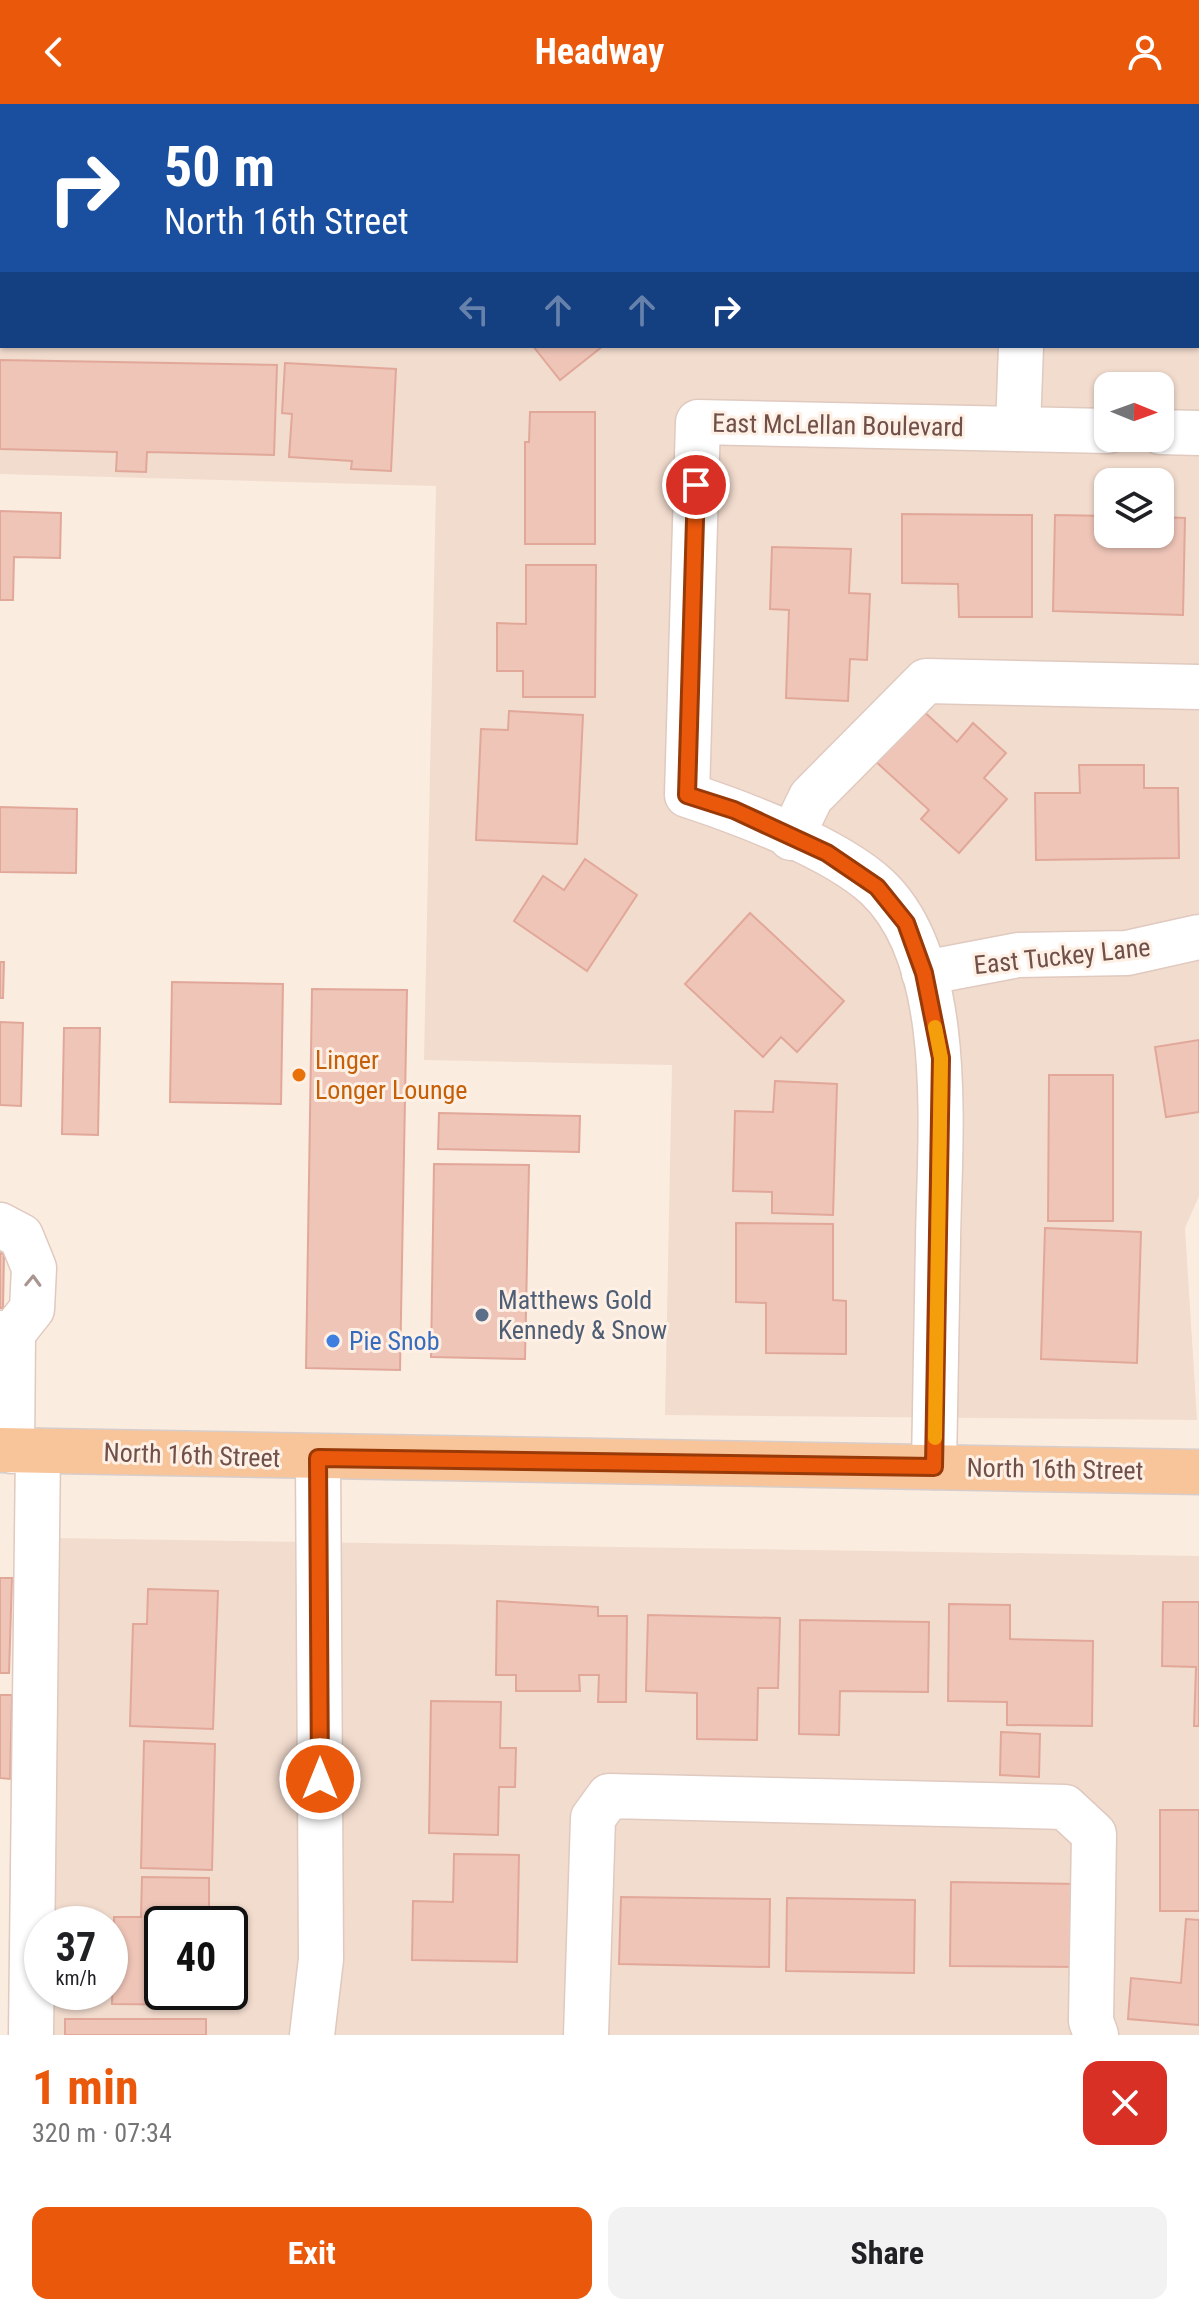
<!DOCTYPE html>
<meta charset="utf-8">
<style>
body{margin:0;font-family:"Roboto Condensed",sans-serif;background:#f2f2f2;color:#202124;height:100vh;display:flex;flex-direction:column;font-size:30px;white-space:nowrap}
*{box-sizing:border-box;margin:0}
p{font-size:26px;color:#757577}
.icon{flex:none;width:44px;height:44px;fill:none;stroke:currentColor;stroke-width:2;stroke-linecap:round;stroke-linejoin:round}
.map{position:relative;height:1931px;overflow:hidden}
.side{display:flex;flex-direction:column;background:#fff;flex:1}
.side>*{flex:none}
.top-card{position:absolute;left:0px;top:0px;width:1200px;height:244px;box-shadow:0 2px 6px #0004;background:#1a4fa0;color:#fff;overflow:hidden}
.needle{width:52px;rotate:91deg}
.controls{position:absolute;left:1094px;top:268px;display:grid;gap:16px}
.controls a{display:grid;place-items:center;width:80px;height:80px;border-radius:16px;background:#fff;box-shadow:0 2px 6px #0004;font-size:40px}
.speed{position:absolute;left:24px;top:1802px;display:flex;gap:16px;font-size:40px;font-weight:700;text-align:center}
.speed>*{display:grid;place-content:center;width:104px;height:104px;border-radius:50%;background:#fff;box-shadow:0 2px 6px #0004;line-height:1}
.speed small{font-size:20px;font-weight:400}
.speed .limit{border:4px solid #111;border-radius:12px;background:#fff;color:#111}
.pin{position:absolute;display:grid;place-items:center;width:68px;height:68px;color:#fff;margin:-34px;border:4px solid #fff;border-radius:50%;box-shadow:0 2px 8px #0007}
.me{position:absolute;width:88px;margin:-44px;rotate:0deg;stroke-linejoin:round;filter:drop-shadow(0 0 6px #0008)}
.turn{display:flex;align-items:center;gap:28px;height:168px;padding:0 32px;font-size:36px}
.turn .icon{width:104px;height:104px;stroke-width:2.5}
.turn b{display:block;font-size:56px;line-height:68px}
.lanes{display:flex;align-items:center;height:76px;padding:0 32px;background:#0003;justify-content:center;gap:40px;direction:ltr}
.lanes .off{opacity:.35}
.round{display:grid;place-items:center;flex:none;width:84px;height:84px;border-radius:16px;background:#f2f2f2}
.overview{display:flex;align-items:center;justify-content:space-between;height:136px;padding:0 32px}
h1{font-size:48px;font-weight:700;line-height:60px;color:#ea580c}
.action{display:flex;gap:16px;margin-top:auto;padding:16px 32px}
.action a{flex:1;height:92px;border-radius:16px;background:#ea580c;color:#fff;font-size:32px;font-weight:700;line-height:92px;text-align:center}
.action a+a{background:#f2f2f2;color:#202124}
header{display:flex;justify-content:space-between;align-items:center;height:104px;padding:0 32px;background:#ea580c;color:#fff;font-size:36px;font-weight:700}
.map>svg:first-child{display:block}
.residential{fill:#f2dcce;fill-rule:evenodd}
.building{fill:#efc5b8;stroke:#e1a89a;stroke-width:2}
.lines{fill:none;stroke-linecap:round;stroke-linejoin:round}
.minor-casing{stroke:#e0c9bf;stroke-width:47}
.major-casing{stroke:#d7cecc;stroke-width:47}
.minor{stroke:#fff;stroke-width:44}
.major{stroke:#f8c49a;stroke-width:44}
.oneway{stroke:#a99691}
.route-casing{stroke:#983908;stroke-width:20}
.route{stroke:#ea580c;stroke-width:14}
.slow{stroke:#f59e0b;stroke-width:14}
.food-dot{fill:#e8710a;stroke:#fef0e5;stroke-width:3}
.service-dot{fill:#5c6f8a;stroke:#fef0e5;stroke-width:3}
.shop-dot{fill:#3f7fe0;stroke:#fef0e5;stroke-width:3}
.labels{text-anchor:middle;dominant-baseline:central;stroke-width:6;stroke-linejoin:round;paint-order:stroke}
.street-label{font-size:26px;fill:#705048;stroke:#fef0e5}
.food-label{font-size:26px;fill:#c56008;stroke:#fef0e5;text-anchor:start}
.service-label{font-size:26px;fill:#4e5e75;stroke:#fef0e5;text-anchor:start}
.shop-label{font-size:26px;fill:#366cbe;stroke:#fef0e5;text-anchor:start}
</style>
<header><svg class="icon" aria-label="back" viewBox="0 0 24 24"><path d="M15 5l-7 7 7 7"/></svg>Headway<svg class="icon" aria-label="person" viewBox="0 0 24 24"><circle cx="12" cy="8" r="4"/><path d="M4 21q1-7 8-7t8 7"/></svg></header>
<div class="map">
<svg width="1199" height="1931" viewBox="0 0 1199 1931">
<rect width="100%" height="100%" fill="#fbece0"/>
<g class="residential">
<path d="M0,0H1199V1092L1185,1124L1197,1316L665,1311L672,961L424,956L436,382L0,370ZM2,2H1198V242H2ZM1108,282H1160V334H1108ZM1108,378H1160V430H1108Z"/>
<path d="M54,1434L1199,1452V1931H44V1888H110V1820H46ZM162,1820H230V1888H162Z"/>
</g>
<g class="building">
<path d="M0,0H91L2,2V32Z"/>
<path d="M824,0H937V2Z"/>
<rect x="0" y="69" width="2" height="101"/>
<rect x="1198" y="125" width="1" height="97"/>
<path d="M533,242H603L560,276Z"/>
<path d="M0,256L277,261L274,351L147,348L146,368L116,367L117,348L0,345Z"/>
<path d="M285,259L396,265L391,367L351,365L352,357L289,353L292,310L282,309Z"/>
<path d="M530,308H595V440H525V338H529Z"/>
<path d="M0,407L61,409L60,454L14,453L13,496H0Z"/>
<path d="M902,410L1032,411V513H959L958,480L902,479Z"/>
<path d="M1055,411L1108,412V430H1160V413L1185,414L1183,511L1053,507Z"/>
<path d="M772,443L851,445L849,489L870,490L867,556L850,555L848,597L786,594L789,506L770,505Z"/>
<path d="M526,461H596L595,593H523V567H497V519L526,520Z"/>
<path d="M920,604L957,638L973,619L1006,649L984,674L1007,695L959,749L921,715L929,706L874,656Z"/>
<path d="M509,607L583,611L577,740L476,736L481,625L508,626Z"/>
<path d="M1079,661H1144V684H1178L1179,754L1036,756L1035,689H1080Z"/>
<path d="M0,703L77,705L76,769L0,768Z"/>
<path d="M585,755L637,791L587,867L514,817L543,772L564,786Z"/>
<path d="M750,809L844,897L797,948L781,933L763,953L685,880Z"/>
<path d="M0,858H4L3,894H0Z"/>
<path d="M172,878L283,880L281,1000L170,998Z"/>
<path d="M312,885L407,886L400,1266L306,1264Z"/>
<path d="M0,918L23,919L21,1002L0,1001Z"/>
<path d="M64,924H100L98,1031L62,1030Z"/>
<path d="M1199,936V1008L1166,1013L1155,943Z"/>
<path d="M1049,971H1113V1117H1048Z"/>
<path d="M775,977L837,980L833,1111L772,1109V1088L733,1087L735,1007L773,1008Z"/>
<path d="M439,1009L580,1012L579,1048L438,1045Z"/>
<path d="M434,1060L529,1061L525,1255L431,1253Z"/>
<path d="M736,1119L833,1120V1196L846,1197V1250L766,1249V1199L736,1198Z"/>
<path d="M1045,1124L1141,1128L1137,1259L1041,1255Z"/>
<path d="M0,1149L4,1150L3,1204H0Z"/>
<path d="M0,1474H12L9,1569H0Z"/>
<path d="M148,1485L218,1487L213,1625L130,1622L133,1520H147Z"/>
<path d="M497,1497L598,1503V1512H627L626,1598H598L599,1571H579L580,1587H516V1571H496Z"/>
<path d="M1163,1498H1199V1622H1194L1196,1563L1162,1562Z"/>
<path d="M949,1500L1010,1501V1535L1093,1537L1092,1622L1007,1621V1598L948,1597Z"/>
<path d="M648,1511L780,1514L778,1584H758L757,1636L697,1635V1589L646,1587Z"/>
<path d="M800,1516L929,1518L928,1588L840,1587L839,1631L799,1630Z"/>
<path d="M0,1591H12L10,1675L0,1674Z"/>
<path d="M431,1597L501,1598L500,1644H516L515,1683H499L498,1731L429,1729Z"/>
<path d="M1001,1628L1040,1630L1039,1673L1000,1671Z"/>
<path d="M144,1637L215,1640L212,1766L141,1764Z"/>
<rect x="1160" y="1706" width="39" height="101"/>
<path d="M454,1750L519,1751L517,1858L412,1856L413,1797L453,1798Z"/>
<path d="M142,1773L209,1774V1820H162V1888H207V1901L112,1900L114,1813H141Z"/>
<path d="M951,1778L1078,1780V1863L950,1862Z"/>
<path d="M621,1793L770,1795L769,1863L619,1860Z"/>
<path d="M787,1794L915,1796L914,1869L786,1867Z"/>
<path d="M1186,1815L1199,1816V1921L1128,1915L1131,1874L1181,1879Z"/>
<rect x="65" y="1915" width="141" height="16"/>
</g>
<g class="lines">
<defs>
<g id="minor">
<path d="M179,0L182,2"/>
<path d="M1032,2V0"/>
<path d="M0,214H2"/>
<path d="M1018,325L1021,242"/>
<path d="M1160,328L1199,329"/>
<path d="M791,734L811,693L926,577L1199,583"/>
<path d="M924,869L1018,851L1127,849L1199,833"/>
<path d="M0,1121L21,1132L34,1164L32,1205L13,1229H0"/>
<path d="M12,1347L13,1229"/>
<path d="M934,1363C935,1288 936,1213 938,1138C939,1037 958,859 877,783C835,744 742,709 687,691L698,318L1108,327"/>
<path d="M31,1931L38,1347"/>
<path d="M312,1931L321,1855L318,1354"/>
<path d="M586,1931L593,1714L609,1692L1065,1703L1094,1730L1091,1917L1096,1931"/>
</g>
<path id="major" d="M0,1346L1199,1368"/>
</defs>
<use href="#minor" class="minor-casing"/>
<use href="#major" class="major-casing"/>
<use href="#minor" class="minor"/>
<use href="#major" class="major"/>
</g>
<defs><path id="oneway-chevron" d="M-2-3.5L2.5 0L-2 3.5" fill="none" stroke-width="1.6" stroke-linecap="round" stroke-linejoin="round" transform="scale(2)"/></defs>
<use class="oneway" href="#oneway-chevron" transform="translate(33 1177) rotate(-88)"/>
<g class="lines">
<defs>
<path id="route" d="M320,1675L318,1354L934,1363L941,954L924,869L906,819L877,783L827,749L734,706L687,691L696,381"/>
</defs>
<use href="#route" class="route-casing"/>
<use href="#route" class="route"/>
<path class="slow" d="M935,1334L941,954L935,923"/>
</g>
<circle class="food-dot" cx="299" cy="971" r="8"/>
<circle class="service-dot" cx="482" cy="1211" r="8"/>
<circle class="shop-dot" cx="333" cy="1237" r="8"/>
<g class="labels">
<g class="street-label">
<text transform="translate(838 321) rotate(1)">East McLellan Boulevard</text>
<text transform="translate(1062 852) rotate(-6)">East Tuckey Lane</text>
<text transform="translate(192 1351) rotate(2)">North 16th Street</text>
<text transform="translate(1055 1365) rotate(1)">North 16th Street</text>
</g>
<g class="food-label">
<text x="315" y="956">Linger<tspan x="315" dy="30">Longer Lounge</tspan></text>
</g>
<g class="service-label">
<text x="498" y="1196">Matthews Gold<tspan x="498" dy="30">Kennedy &amp; Snow</tspan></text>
</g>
<g class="shop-label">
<text x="349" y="1237">Pie Snob</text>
</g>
</g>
</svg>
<div class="controls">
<a><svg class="needle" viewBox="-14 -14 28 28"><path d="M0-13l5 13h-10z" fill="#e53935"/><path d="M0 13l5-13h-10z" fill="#757577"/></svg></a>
<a><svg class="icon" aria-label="layers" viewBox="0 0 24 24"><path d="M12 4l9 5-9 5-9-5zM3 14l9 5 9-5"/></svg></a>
</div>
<div class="speed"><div>37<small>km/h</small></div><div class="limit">40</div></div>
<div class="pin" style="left:696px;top:381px;background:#d93025"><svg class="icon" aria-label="arrive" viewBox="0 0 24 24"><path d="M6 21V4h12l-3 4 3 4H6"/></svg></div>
<svg class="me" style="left:320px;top:1675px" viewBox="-20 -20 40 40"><circle r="17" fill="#ea580c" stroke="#fff" stroke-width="3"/><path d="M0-11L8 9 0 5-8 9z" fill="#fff"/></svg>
<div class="top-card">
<div class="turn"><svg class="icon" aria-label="right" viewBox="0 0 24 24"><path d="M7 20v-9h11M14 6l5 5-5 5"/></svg><div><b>50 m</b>North 16th Street</div></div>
<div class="lanes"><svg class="icon off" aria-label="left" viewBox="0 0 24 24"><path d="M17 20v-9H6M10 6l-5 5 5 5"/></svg><svg class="icon off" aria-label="ahead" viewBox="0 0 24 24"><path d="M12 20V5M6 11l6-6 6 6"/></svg><svg class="icon off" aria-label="ahead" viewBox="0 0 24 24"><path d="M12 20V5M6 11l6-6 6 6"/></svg><svg class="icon" aria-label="right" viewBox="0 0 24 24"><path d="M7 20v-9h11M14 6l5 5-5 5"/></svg></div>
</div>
</div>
<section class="side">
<div class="overview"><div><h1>1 min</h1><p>320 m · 07:34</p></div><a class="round" style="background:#d93025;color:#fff"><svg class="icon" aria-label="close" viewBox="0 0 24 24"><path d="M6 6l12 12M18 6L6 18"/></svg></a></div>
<div class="action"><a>Exit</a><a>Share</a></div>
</section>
